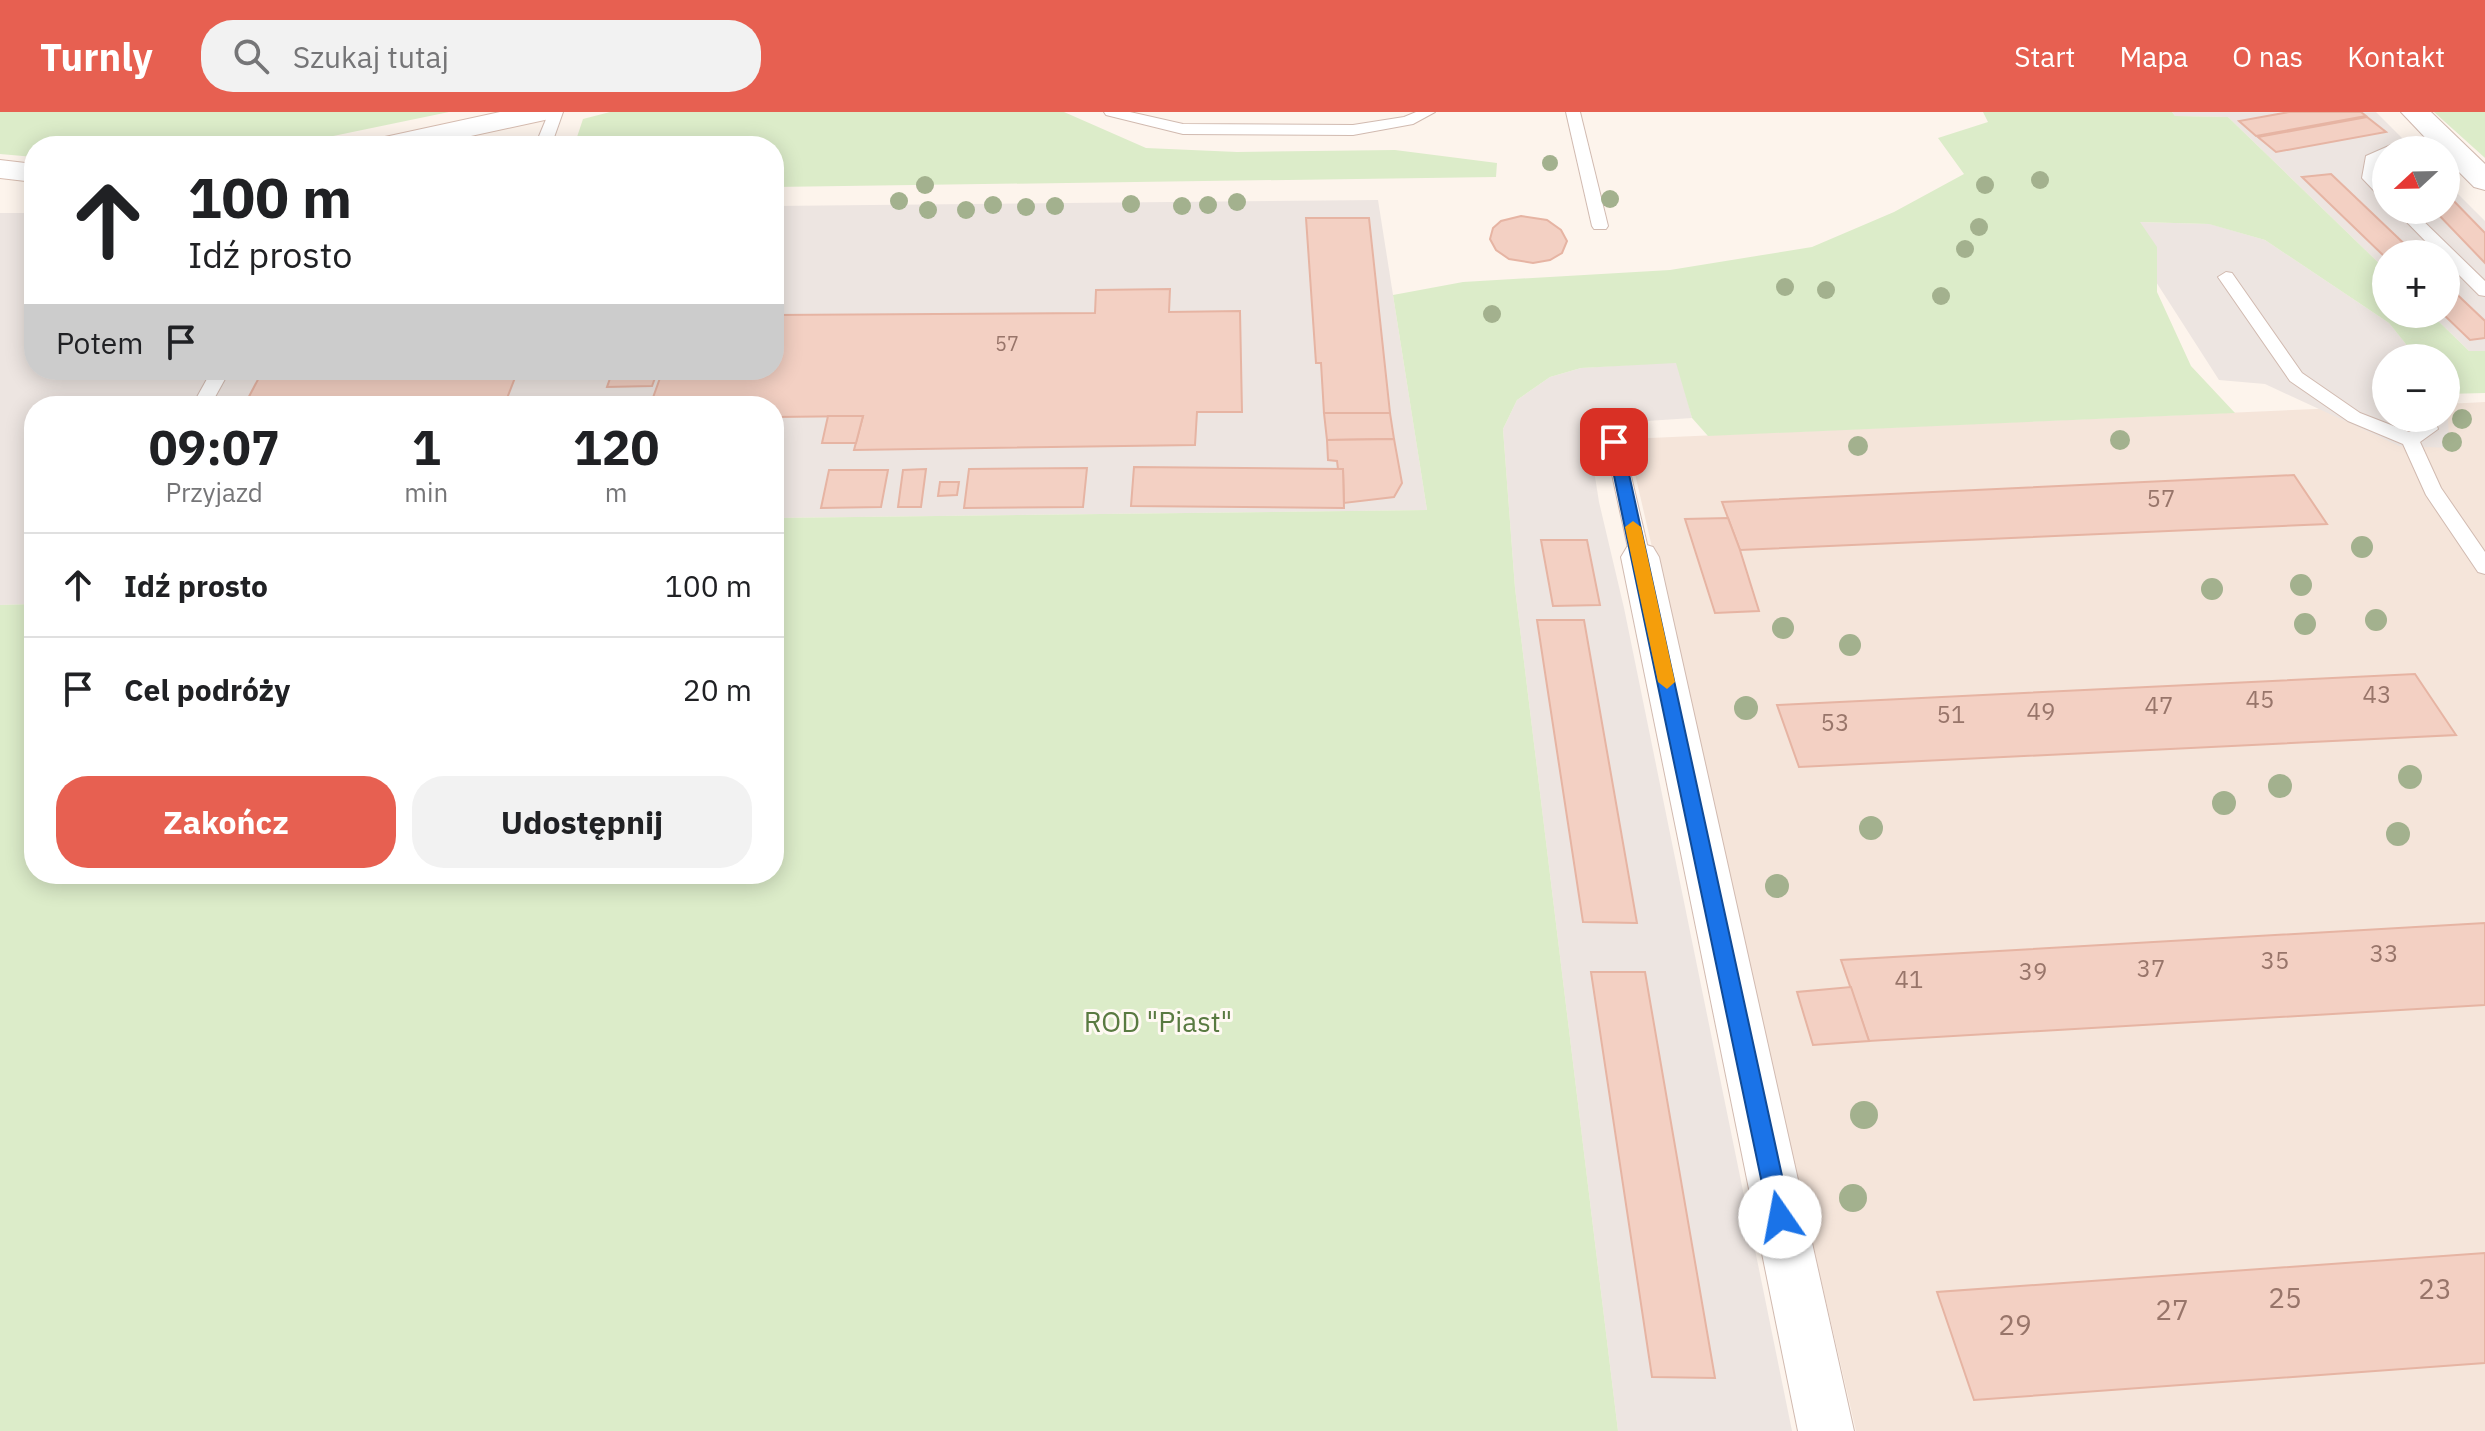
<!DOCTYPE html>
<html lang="pl">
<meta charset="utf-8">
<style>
body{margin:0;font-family:"IBM Plex Sans",sans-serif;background:#f2f2f2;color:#202124;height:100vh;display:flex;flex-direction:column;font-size:30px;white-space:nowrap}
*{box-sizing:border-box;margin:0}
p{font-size:26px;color:#757577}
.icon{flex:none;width:44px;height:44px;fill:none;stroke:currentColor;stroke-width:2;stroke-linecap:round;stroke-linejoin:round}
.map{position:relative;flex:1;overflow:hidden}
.side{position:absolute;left:24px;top:284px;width:760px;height:488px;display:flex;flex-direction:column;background:#fff;border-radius:32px;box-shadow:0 4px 20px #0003}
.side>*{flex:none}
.hud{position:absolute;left:24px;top:24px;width:760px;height:244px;border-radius:32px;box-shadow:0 4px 20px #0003;background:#fff;color:#202124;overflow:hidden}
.needle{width:52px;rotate:248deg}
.tools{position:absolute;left:2372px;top:24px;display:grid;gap:16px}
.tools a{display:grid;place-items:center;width:88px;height:88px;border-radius:50%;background:#fff;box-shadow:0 4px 20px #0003;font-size:40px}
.pin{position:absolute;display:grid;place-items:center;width:68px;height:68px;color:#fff;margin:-34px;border-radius:16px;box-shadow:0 4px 12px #0006}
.me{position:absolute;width:88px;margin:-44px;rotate:348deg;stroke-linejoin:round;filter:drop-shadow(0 0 6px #0008)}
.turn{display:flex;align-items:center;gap:28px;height:168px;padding:0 32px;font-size:36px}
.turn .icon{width:104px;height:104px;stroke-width:2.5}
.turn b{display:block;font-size:56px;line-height:68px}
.then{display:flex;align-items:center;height:76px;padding:0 32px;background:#0003;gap:16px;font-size:30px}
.eta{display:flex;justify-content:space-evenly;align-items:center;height:136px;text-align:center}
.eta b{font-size:48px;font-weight:800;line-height:56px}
.cta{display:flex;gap:16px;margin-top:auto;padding:16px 32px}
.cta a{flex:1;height:92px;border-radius:32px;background:#e76051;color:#fff;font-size:32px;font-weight:800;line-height:92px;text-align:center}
.cta a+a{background:#f2f2f2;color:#202124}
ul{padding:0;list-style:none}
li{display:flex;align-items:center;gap:24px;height:104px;padding:0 32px;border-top:2px solid #e0e0e0}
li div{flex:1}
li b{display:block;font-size:30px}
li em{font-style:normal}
header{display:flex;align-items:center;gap:48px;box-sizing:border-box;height:112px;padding:0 40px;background:#e76051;color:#fff}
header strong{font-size:38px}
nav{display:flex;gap:44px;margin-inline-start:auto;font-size:28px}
.search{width:560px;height:72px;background:#f2f2f2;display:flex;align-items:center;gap:20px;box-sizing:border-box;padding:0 28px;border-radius:32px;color:#757577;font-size:30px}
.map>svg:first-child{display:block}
.residential{fill:#f5e5da}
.industrial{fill:#ede5e1}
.green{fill:#dcecc9}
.building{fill:#f3d0c3;stroke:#e6b4a3;stroke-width:2}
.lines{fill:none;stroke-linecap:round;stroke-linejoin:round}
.lane-casing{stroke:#d1bab0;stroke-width:2}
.street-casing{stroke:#d1bab0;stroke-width:2}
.secondary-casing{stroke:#d6bcb0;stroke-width:2}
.lane{fill:#fff;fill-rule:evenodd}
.street{fill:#fff;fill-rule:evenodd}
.secondary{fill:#fff;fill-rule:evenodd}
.tree{fill:#a3b18e}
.route{fill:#1a73e8;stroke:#114b97;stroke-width:2}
.slow{fill:#f59e0b}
.labels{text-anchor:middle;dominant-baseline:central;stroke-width:6;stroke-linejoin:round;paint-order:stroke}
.far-number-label{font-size:20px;fill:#98756a}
.number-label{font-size:24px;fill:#98756a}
.park-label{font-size:28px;fill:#597a41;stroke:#fff9f3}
.near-number-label{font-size:28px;fill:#98756a}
</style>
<header>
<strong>Turnly</strong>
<div class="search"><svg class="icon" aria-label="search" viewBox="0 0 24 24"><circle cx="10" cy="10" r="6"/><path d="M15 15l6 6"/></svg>Szukaj tutaj</div>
<nav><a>Start</a><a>Mapa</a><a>O nas</a><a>Kontakt</a></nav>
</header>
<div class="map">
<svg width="2485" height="1319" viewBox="0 0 2485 1319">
<rect width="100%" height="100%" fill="#fdf4ec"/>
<path class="residential" d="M2485,290V1319H1856L1627,327L2386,294V306H2446V292Z"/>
<g class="industrial">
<path d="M2172,0H2376L2414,38H2386V98H2446V70L2485,109V239H2469L2431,202H2446V142H2386V158L2228,5L2175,4Z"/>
<path d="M1378,88L1427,398L774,406V294H34V492L0,493V101H34V258H774V94Z"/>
<path d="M2139,110L2210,112L2265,128L2389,211L2417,246H2386V306H2446V285L2450,336L2399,334L2265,272L2219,268L2133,134Z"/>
<path d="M1677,250L1692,306L1617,311L1598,319L1589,327L1599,390L1624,496L1792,1319H1618L1515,476L1503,317L1517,288L1550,265L1581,256Z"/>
</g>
<g class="green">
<path d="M0,0H449L285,34H34V45L0,42Z"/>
<path d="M610,0H1064L1146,36L1237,40L1395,38L1497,51L1496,65L774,75V34H574L583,7Z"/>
<path d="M1983,0H2172L2175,4L2228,5L2386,158V202H2431L2469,239H2485V281L2446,282V246H2417L2389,211L2265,128L2209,112L2140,110L2157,135V180L2191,254L2235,301L1708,324L1692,306L1676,251L1581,256L1550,265L1517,288L1503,317L1515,476L1618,1319H0V493L34,492V762H774V406L1427,398L1393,183L1463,170L1670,158L1812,135L1894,100L1964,62L1938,26L1988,10Z"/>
<path d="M2434,0H2485V46L2484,45Z"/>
</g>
<g class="building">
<path d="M2289,0H2361L2366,4L2256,24L2239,9Z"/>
<path d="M2367,5L2386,20L2276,40L2258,25Z"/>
<path d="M2331,62L2415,142H2386V146L2302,65Z"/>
<path d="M2446,81L2485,121V151L2434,98H2446Z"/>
<path d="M1521,104L1547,108L1561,118L1567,129L1562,141L1550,148L1533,151L1509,147L1496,138L1490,127L1493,116L1501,109Z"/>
<path d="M1306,106H1369L1390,301H1324L1321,251H1316Z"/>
<path d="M2446,172L2485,209V226L2470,228L2443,202H2446Z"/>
<path d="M1170,177L1169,200L1240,199L1242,300H1197L1195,333L854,338L863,304L774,305V294H650L660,266H688L690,258H774V203L1095,201L1096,178Z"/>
<path d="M263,258H518L504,294H244Z"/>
<path d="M613,258H658L652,274L607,275Z"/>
<path d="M1324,301H1390L1394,327L1327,328Z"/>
<path d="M828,304H863L856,331H822Z"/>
<path d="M1394,327L1402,371L1394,385L1344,391L1343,357H1338L1337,349L1328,348L1327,328Z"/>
<path d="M1134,355L1343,357L1344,396L1131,394Z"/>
<path d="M1087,356L1083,395L964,396L969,357Z"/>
<path d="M926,357L921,395H898L903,358Z"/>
<path d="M829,358H888L881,395L821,396Z"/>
<path d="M2294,363L2327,412L1740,438L1722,390Z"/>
<path d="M940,370H959L957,383L938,384Z"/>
<path d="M1728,406L1740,438L1759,499L1715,501L1685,407Z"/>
<path d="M1541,428H1587L1600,493L1553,494Z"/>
<path d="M1537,508H1584L1637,811L1583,810Z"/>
<path d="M2415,562L2456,623L1799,655L1777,593Z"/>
<path d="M2485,811V893L1869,929L1841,848Z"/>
<path d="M1591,860H1645L1715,1266L1652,1265Z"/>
<path d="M1851,875L1869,929L1813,933L1797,880Z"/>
<path d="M2485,1141V1251L1974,1288L1937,1180Z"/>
</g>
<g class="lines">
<defs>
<g id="lane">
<path d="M549,0H563L551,34H535Z"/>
<path d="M1104,0H1130L1183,12L1353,13L1404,5L1416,0H1435L1413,12L1353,23L1183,22L1106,3Z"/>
<path d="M1566,0H1580L1608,114L1606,117H1594L1592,114Z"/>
<path d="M2445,25L2453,30L2450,33L2422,38H2386V46L2379,49L2378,65L2386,73V87L2380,85L2362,66L2366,44L2391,33Z"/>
<path d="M2395,98H2412L2485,169V184L2479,183L2446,150V142H2438Z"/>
<path d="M2226,160L2232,161L2302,261L2360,301L2409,320L2419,315L2416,306H2434L2438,317L2420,330L2441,376L2485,440V462L2478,460L2426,383L2403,332L2348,309L2290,269L2218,165Z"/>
<path d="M212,258H230L210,294H192Z"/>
<path d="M1614,324L1623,330L1650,445L1647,450H1633L1630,445L1605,330Z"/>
</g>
<g id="street">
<path d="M2401,0H2431L2485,52V78L2474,75L2446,47V38H2437Z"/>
<path d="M1640,431L1653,435L1659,445L1854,1319H1798L1621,445L1627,435Z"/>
</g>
<g id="secondary">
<path d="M500,0H558L554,6L425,34H367L371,28Z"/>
<path d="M0,48L34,52V70L0,66Z"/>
</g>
</defs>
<use href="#lane" class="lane-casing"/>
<use href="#street" class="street-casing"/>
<use href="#secondary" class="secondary-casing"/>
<use href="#lane" class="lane"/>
<use href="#street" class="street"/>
<use href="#secondary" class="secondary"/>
</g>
<g class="tree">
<circle cx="1550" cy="51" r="8"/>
<circle cx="2040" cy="68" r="9"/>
<circle cx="925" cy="73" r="9"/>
<circle cx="1985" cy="73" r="9"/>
<circle cx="1610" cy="87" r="9"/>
<circle cx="899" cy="89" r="9"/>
<circle cx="1237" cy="90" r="9"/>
<circle cx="1131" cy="92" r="9"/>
<circle cx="993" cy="93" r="9"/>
<circle cx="1208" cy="93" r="9"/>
<circle cx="1055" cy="94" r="9"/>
<circle cx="1182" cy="94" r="9"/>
<circle cx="1026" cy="95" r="9"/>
<circle cx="928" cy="98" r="9"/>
<circle cx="966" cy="98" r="9"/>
<circle cx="1979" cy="115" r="9"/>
<circle cx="1965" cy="137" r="9"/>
<circle cx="1785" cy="175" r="9"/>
<circle cx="1826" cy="178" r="9"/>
<circle cx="1941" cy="184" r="9"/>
<circle cx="1492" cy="202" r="9"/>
<circle cx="2462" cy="307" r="10"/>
<circle cx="2120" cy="328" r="10"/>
<circle cx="2452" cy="330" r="10"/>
<circle cx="1858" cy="334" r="10"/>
<circle cx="2362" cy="435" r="11"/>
<circle cx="2301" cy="473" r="11"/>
<circle cx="2212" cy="477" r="11"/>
<circle cx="2376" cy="508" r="11"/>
<circle cx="2305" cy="512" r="11"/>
<circle cx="1783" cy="516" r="11"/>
<circle cx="1850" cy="533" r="11"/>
<circle cx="1746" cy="596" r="12"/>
<circle cx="2410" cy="665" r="12"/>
<circle cx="2280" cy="674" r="12"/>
<circle cx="2224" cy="691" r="12"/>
<circle cx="1871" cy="716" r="12"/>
<circle cx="2398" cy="722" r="12"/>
<circle cx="1777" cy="774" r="12"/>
<circle cx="1864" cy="1003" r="14"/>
<circle cx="1853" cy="1086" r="14"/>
</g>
<path class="route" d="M1614,324L1622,330L1791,1105L1788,1112L1780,1116L1772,1112L1769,1105L1607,330Z"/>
<path class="slow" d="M1633,409L1641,415L1675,570L1667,577L1658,570L1625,415Z"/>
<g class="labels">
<g class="far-number-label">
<text x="1007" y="231">57</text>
</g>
<g class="number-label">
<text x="2161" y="386">57</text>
<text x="2377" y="582">43</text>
<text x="2260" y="587">45</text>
<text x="2159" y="593">47</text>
<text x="2041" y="599">49</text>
<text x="1951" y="602">51</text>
<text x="1835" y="610">53</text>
<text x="2384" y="841">33</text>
<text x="2275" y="848">35</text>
<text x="2151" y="856">37</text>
<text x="2033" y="859">39</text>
<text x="1909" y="867">41</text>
</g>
<g class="park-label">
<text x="1158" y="909">ROD "Piast"</text>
</g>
<g class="near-number-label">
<text x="2435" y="1176">23</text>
<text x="2285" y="1185">25</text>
<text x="2172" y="1197">27</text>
<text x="2015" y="1212">29</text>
</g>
</g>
</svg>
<div class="tools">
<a><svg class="needle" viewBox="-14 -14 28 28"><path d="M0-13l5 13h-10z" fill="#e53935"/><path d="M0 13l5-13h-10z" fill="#757577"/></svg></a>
<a>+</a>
<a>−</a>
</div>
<div class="pin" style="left:1614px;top:330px;background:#d93025"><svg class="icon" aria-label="arrive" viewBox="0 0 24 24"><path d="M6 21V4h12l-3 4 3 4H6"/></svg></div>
<svg class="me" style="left:1780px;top:1105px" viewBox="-20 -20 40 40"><circle r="19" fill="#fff"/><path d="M0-13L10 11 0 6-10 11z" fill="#1a73e8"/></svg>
<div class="hud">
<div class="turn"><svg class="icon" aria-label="ahead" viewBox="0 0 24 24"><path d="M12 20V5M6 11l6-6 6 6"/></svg><div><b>100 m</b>Idź prosto</div></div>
<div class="then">Potem<svg class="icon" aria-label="arrive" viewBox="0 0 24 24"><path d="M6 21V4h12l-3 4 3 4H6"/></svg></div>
</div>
<section class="side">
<div class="eta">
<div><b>09:07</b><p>Przyjazd</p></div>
<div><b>1</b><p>min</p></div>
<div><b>120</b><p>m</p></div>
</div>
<ul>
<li><svg class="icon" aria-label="ahead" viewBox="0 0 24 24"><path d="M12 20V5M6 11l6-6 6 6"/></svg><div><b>Idź prosto</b></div><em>100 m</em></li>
<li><svg class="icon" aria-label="arrive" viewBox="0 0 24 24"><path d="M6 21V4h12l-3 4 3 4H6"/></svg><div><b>Cel podróży</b></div><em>20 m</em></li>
</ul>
<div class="cta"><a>Zakończ</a><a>Udostępnij</a></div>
</section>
</div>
